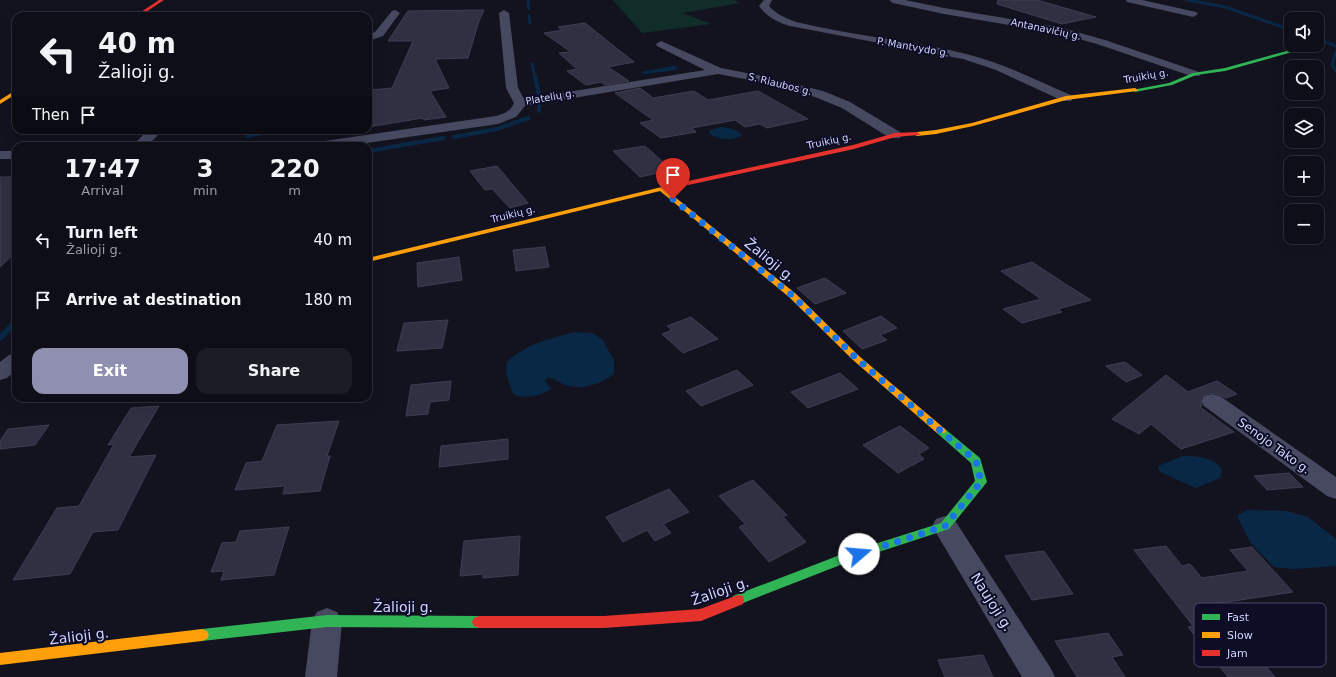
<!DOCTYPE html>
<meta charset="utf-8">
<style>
body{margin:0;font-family:"DejaVu Sans",sans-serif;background:#1c1c25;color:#f1f3f6;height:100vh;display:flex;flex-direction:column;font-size:15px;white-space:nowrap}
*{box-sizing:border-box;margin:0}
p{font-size:13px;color:#9b9ca2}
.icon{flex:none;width:22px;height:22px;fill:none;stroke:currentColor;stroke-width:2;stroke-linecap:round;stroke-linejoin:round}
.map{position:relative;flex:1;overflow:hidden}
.drawer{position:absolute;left:12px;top:142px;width:360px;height:260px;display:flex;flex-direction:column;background:#0e0e18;border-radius:12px;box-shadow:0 4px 16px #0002,0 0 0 1px #2e2e37}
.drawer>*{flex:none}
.hud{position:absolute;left:12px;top:12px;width:360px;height:122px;border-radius:12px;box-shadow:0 4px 16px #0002,0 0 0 1px #2e2e37;background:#0e0e18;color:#f1f3f6;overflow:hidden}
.buttons{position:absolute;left:1284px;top:12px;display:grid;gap:8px}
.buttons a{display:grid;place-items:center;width:40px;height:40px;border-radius:8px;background:#0e0e18;box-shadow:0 4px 16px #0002,0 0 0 1px #2e2e37;font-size:20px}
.pin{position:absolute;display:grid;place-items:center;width:34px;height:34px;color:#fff;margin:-41px -17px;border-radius:50% 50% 50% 0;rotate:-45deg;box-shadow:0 0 4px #0007}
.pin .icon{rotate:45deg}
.me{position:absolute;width:44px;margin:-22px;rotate:72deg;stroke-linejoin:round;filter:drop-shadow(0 0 3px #0008)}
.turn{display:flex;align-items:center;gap:14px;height:84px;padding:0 20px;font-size:18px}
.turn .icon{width:52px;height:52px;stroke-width:2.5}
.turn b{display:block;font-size:28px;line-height:34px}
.then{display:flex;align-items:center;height:38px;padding:0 20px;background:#0003;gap:8px;font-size:15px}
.eta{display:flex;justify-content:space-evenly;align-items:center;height:68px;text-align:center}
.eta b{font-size:24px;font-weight:700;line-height:28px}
.action{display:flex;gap:8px;margin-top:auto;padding:8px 20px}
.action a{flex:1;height:46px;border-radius:12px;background:#8f90b1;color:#fff;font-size:16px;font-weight:700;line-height:46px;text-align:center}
.action a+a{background:#1c1c25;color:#f1f3f6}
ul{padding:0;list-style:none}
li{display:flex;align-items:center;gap:12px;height:60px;padding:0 20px}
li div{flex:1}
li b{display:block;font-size:15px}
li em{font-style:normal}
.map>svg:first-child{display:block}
.green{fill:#102d29}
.water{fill:#092846}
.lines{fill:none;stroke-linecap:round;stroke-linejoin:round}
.stream-far2{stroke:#092846;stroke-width:3}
.stream-far1{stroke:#092846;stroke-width:4}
.stream{stroke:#092846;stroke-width:6}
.building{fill:#313043;stroke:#3e3d54}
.street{fill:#474961;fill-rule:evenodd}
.fast{fill:#30b455;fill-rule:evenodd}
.slow{fill:#ff9f0a;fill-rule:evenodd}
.jam{fill:#e5322d;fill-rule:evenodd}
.route{stroke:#1a73e8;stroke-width:7;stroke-dasharray:0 12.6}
.labels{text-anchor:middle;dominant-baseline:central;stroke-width:4;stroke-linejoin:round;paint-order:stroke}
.far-street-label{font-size:10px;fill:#d2d3ff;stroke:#0d0d26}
.street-label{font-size:12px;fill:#d2d3ff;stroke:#0d0d26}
.near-street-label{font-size:14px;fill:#d2d3ff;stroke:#0d0d26}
.key{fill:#0d0d26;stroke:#484867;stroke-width:1}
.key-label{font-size:11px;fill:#d2d3ff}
</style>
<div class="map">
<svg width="1336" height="677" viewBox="0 0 1336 677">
<rect width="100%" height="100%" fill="#131320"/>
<path class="green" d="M613,0H734L740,3L683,13L711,24L642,33Z"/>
<g class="water">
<path d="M673,66L677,67L676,70L646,74L641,73V72Z"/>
<path d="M722,127C730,128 736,129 742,135C731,142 719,139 709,134L710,130Z"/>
<path d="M247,130H272V133L248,138H245Z"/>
<path d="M575,332L592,333L602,339L614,360V374C601,383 585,390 569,386C561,384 555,379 548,377L545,381L551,389C539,397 526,399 513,394L506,373L507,362C528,343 549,339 575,332Z"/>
<path d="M1183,456C1196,456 1215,457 1222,470L1220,478L1196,488L1160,472L1158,466Z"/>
<path d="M1248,510L1286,511L1308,517L1336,539V566L1292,569L1274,567L1250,542L1237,516Z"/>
</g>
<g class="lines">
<g class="stream-far2">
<path d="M528,0L529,9"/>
<path d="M1187,0L1225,7L1291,30"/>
<path d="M529,16L530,23"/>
<path d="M1317,39L1336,46"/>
<path d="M1336,52L1332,65L1336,71"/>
<path d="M532,64L535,77"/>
</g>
<g class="stream-far1">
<path d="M535,76L539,95"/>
<path d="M539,105V111"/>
<path d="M454,137L497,129L528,118"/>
<path d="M368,151L444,138"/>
</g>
<path class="stream" d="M0,338L16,322"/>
</g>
<g class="building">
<path d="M998,0H1037L1096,17L1062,24L997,4Z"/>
<path d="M484,10L479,21L468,58L435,59L449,88L430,91L446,117L424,120L423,118L368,127V93L371,92V90L392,88L413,41H388L408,11Z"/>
<path d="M585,23L634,62L608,67L629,81L605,85L601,82L586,85L567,71L577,69L559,53L571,52L544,33L563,30L558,27Z"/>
<path d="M640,88L653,98L694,91L708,100L758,91L808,119L767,128L760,124L745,127L735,120L692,128L696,132L661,138L640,123L653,120L615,93Z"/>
<path d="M645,146L672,170L640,177L613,151Z"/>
<path d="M497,166L528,203L510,208L492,189L485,190L470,171Z"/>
<path d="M0,177H16V252L0,267Z"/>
<path d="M545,247L549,267L516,271L513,250Z"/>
<path d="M459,257L462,280L418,287L417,263Z"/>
<path d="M1032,262L1067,285L1091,300L1058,309L1062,312L1022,323L1003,309L1041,299L1001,271Z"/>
<path d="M825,278L846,293L815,304L797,288Z"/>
<path d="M881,316L897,328L880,335L887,340L862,349L843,331Z"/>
<path d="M691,317L718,339L683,353L662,334L672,330L667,326Z"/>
<path d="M448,320L442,348L397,351L404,323Z"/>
<path d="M1125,362L1142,375L1126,382L1106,366Z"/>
<path d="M737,370L753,385L701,406L686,391Z"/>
<path d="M840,373L858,389L808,408L791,392Z"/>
<path d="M1166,375L1188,392L1217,381L1237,394L1226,398L1220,395L1212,393L1204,395L1200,400L1202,406L1200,407L1234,432L1181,449L1151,424L1139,434L1112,419Z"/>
<path d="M451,381L449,400L430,402L428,414L406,416L411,385Z"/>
<path d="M159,406L129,457L156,455L118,530L93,532L70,574L13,580L57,508L79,506L114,444L108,445L131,408Z"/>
<path d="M339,421L327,456H330L320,491L283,494L285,486L235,490L246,463L262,461L277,425Z"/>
<path d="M49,425L35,445L0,449V441L8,429Z"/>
<path d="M900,426L929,448L919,454L924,459L898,473L863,445Z"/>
<path d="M508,439V459L439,467L441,446Z"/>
<path d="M1289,473L1303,487L1267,490L1254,476Z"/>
<path d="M753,480L787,515L783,517L806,542L769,562L739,527L745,524L719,496Z"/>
<path d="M669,489L689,512L663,524L671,533L655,541L647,530L623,542L606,517Z"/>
<path d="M289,527L274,575L221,580L224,571L211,572L222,543L236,542L240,531Z"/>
<path d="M520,536L518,575L483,578V574L460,576L464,541Z"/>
<path d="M1166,546L1182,566L1190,564L1202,578L1248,571L1230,550L1252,547L1293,592L1214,604L1275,677H1228L1188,627L1193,626L1134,550Z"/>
<path d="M1044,551L1073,594L1032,600L1005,556Z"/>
<path d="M1108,633L1123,655L1112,657L1125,677H1077L1055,641Z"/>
<path d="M983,655L993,677H945L938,660Z"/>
</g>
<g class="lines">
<g class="street">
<path d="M764,0H772L769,6C776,14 785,18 796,22C853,36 913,40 970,55C1005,64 1038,81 1071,95L1073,98L1071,101H1063L996,70L963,59L790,26C777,22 767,17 759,6Z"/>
<path d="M889,0H905L944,8L1059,27L1105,40L1199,72L1201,74L1199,76H1191L1097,44L1057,33L944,14L893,3Z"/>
<path d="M1126,0H1142L1196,12L1198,14L1193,17L1127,2Z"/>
<path d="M395,10L400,13L383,36L368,41V35L375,32L392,11Z"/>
<path d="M504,10L509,13L518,88L524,99L705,70L657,46L656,44L661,41L721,68L762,76L823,91L850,102L900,132L902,135L900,138H890L842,108L815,97L761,82L718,74L525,106L516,117L498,124L346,146H311L313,143L318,142L496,116C504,114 511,111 514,103L506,88L499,13Z"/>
<path d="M148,130H163L147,146H132Z"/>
<rect x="0" y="151" width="16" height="8"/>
<path d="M16,353V370L7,378L0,380V362L9,355Z"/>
<path d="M1212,394L1220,396L1336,477V499L1327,496L1204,406L1201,401L1204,396Z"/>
<path d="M945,516L954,519L1050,667L1055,677H1022L932,526L936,519Z"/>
<path d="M327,608L337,612L342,621L337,677H305L312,621L317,612Z"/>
</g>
<g class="fast">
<path d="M1294,49L1296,50V51L1225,71L1196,75L1172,85L1135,92L1132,90L1169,83L1193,73L1225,68Z"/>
<path d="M941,427L945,429L980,458L987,482L949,529L848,562L738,605L733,604L732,600L733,596L840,555L941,523L975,481L971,463L937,433L936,431L937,429Z"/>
<path d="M327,615L479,616L484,618L486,622L484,626L479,628L327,627L202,641L197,639L195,635L197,631L202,629Z"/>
</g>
<g class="slow">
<path d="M1135,88L1138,90L1137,91L1066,100L973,126L936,134L917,136L914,134L917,132L936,130L972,123L1066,96Z"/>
<path d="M16,90V94L0,104V100Z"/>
<path d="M670,185L673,187L672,188L666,190L795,293L859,356L945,429L946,431L945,433H937L853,360L789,297L660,191L368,262V258Z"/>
<path d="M202,629L207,631L209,635L207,639L202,641L0,665V653Z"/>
</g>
<g class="jam">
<path d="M159,0H164L140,16H135Z"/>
<path d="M917,132L920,134L919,135L895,137L854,149L670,189L667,187L670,185L853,145L895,133Z"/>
<path d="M738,595L743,596L744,600L743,604L701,621L604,628H479L474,626L472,622L474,618L479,616H604L700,609Z"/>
</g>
</g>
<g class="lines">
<path class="route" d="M673,199L792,295L856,358L976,461L981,482L945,526L859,554"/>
</g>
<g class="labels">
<g class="far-street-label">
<text transform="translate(1046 29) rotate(12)">Antanavičių g.</text>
<text transform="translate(913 47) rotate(10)">P. Mantvydo g.</text>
<text transform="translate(1146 76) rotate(-10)">Truikių g.</text>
<text transform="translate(780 84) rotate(14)">S. Riaubos g.</text>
<text transform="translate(550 97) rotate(-10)">Platelių g.</text>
<text transform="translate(829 141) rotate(-12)">Truikių g.</text>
<text transform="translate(513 214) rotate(-14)">Truikių g.</text>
</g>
<g class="street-label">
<text transform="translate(1274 446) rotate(36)">Senojo Tako g.</text>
</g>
<g class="near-street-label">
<text transform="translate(770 260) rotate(39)">Žalioji g.</text>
<text transform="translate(720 591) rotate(-19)">Žalioji g.</text>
<text transform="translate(992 602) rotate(58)">Naujoji g.</text>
<text x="403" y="607">Žalioji g.</text>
<text transform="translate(79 636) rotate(-7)">Žalioji g.</text>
</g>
</g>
<rect x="1194" y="603" width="132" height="64" rx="6" class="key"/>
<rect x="1202" y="614" width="18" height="6" fill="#30b455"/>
<rect x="1202" y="632" width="18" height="6" fill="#ff9f0a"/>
<rect x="1202" y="650" width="18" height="6" fill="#e5322d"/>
<g class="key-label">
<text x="1227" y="621">Fast</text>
<text x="1227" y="639">Slow</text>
<text x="1227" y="657">Jam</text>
</g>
</svg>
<div class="buttons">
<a><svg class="icon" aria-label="sound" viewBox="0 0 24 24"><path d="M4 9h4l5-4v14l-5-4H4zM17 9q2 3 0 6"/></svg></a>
<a><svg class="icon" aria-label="search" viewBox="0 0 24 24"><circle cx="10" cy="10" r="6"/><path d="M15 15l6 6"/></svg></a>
<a><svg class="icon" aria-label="layers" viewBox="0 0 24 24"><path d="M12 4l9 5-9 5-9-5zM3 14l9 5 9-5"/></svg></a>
<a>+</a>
<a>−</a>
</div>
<div class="pin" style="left:673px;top:199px;background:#d93025"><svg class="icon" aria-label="arrive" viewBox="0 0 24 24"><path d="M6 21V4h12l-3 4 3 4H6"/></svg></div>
<svg class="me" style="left:859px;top:554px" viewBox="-20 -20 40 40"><circle r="19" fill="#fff"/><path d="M0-13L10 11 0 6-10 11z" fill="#1a73e8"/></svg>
<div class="hud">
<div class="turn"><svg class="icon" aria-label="left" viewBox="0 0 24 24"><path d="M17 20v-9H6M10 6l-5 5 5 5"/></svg><div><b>40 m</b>Žalioji g.</div></div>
<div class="then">Then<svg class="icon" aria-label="arrive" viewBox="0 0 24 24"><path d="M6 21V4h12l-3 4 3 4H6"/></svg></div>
</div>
<section class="drawer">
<div class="eta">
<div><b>17:47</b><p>Arrival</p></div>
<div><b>3</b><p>min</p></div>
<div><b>220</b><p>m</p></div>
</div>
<ul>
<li><svg class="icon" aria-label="left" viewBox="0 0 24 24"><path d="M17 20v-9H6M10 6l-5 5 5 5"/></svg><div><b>Turn left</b><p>Žalioji g.</p></div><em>40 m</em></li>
<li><svg class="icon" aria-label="arrive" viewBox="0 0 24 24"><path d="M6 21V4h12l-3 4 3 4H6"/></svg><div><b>Arrive at destination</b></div><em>180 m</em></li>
</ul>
<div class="action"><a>Exit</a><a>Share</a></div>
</section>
</div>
